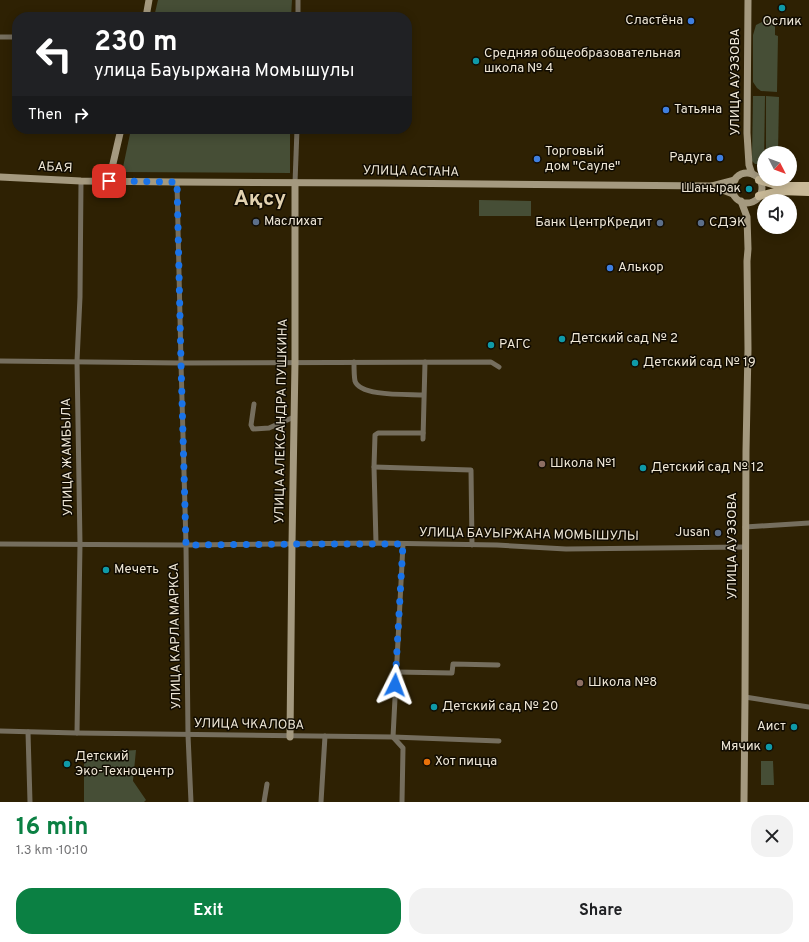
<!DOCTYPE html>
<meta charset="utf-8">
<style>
body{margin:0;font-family:Overpass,sans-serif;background:#f2f2f2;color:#202124;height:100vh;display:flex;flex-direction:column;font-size:15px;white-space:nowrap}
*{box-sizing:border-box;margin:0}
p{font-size:13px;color:#757577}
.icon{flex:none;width:22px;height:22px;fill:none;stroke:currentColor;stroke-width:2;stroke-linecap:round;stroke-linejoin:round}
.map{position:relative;height:802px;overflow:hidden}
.side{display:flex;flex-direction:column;background:#fff;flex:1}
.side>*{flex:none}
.guide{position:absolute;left:12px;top:12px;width:400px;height:122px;border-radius:16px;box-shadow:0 2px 10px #0003;background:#202124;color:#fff;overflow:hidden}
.needle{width:26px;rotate:132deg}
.buttons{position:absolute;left:757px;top:146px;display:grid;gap:8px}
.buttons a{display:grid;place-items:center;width:40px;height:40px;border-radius:50%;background:#fff;box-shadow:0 2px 10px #0003;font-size:20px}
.pin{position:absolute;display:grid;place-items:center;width:34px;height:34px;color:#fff;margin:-17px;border-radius:8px;box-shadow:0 2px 6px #0006}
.me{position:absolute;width:44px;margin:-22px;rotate:3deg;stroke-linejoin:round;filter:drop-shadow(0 0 3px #0008)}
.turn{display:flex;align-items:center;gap:14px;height:84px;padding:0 16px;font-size:18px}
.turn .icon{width:52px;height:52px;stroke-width:2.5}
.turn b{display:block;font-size:28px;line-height:34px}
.then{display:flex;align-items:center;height:38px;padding:0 16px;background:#0003;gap:8px;font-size:15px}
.round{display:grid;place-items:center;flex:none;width:42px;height:42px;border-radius:16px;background:#f2f2f2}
.head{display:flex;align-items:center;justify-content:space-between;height:68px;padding:0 16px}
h1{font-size:24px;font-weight:700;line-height:30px;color:#0b8043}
.button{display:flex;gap:8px;margin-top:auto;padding:8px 16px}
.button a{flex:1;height:46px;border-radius:16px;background:#0b8043;color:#fff;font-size:16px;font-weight:700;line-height:46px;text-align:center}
.button a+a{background:#f2f2f2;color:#202124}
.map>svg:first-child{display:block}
.green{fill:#464e36}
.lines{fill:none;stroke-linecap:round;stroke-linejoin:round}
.street{stroke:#756e5e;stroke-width:5}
.secondary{stroke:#a4997f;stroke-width:7}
.primary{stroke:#c9ba98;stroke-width:8}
.route{stroke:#1a73e8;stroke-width:7;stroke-dasharray:0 12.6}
.culture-dot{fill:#0f9aa8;stroke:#110c02;stroke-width:1.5}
.shop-dot{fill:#3f7fe0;stroke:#110c02;stroke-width:1.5}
.service-dot{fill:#5c6f8a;stroke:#110c02;stroke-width:1.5}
.education-dot{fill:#8d6e63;stroke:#110c02;stroke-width:1.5}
.food-dot{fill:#e8710a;stroke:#110c02;stroke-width:1.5}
.labels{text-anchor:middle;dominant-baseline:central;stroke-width:3;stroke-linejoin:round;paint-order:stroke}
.poi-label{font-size:13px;fill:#f0e8d7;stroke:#110c02;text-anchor:start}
.street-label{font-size:13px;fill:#f0e8d7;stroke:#110c02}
.town-label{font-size:21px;font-weight:bold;fill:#e2d2b0;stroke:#110c02}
</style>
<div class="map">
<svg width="809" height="802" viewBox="0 0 809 802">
<rect width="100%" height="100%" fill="#2e2103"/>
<g class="green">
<path d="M158,0H292L291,17H154Z"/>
<path d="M766,20L775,21V35L778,36L777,92L761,91L757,88L753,82V35L756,25Z"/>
<path d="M753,96H765L764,164H755L752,161Z"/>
<path d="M766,96L779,97L778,153H766Z"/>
<path d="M131,129H290V173L122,172Z"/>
<path d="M479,200L531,201V216H479Z"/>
<path d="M136,750L133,781L146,800L144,802H84V754Z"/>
<path d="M761,761H773L774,785H761Z"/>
</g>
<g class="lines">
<g class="street">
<path d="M298,17V0"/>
<path d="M0,37H17"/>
<path d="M177,182L181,363L186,545L188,735L191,802"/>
<path d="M295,183L297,129"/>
<path d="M0,361L181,363L491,362L499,367"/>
<path d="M354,362C354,368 354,376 355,381C360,397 410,394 423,395"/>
<path d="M254,404L251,425L253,429L269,428L294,417"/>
<path d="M423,439L425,362"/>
<path d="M374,467L471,470L472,545"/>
<path d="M745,527L809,523"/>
<path d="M376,543L374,467L375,435L378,433H423"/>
<path d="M0,544L186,545L376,543L497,545L566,549L745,547"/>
<path d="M396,672L452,673L453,664L498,665"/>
<path d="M745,697L809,707"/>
<path d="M0,731L77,733L393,737L499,741"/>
<path d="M28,732L30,802"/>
<path d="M77,733L80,544L77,361L80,297L81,181"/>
<path d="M264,802L267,784"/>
<path d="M321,802L325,736"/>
<path d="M402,802L403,748L393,737L403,544"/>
</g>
<g class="secondary">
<path d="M748,0L747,133L749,165L752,174"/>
<path d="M146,17L149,0"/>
<circle cx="747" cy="188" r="15"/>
<path d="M0,177L81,181L177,182L379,183L712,186L735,180"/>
<path d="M109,181L121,129"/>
<path d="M712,186L733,194"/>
<path d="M741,201L747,217L748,249L747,261L748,349L746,451L745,697L744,802"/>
<path d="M290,737L292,544L295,362V183"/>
</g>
<g class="primary">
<path d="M759,180L779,186H809"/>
<path d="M759,196L779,191L809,192"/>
</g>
</g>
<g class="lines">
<path class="route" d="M109,181L177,182L181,363L186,545L306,544H403L395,685"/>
</g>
<g class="culture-dot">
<circle cx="782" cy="8" r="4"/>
<circle cx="476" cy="61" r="4"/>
<circle cx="749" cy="189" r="4"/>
<circle cx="562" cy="339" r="4"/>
<circle cx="491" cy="345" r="4"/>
<circle cx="635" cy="363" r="4"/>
<circle cx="643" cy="468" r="4"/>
<circle cx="106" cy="570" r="4"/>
<circle cx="434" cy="707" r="4"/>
<circle cx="794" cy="727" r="4"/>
<circle cx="769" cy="747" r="4"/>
<circle cx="67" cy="764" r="4"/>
</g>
<g class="shop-dot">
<circle cx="691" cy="21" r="4"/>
<circle cx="666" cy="110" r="4"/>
<circle cx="720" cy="158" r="4"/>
<circle cx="537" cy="159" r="4"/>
<circle cx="610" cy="268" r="4"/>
</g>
<g class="service-dot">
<circle cx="256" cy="222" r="4"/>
<circle cx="660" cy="223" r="4"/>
<circle cx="701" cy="223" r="4"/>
<circle cx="718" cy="533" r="4"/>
</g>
<g class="education-dot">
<circle cx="542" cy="464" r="4"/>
<circle cx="580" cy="683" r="4"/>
</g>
<circle class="food-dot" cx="427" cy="762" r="4"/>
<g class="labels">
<g class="poi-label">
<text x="683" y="21" text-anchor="end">Сластёна</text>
<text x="782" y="22" text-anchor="middle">Ослик</text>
<text x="484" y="54">Средняя общеобразовательная<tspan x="484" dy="15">школа № 4</tspan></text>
<text x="674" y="110">Татьяна</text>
<text x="545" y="152">Торговый<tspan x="545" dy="15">дом "Сауле"</tspan></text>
<text x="712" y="158" text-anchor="end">Радуга</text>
<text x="741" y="189" text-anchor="end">Шанырак</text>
<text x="264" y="222">Маслихат</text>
<text x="652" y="223" text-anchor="end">Банк ЦентрКредит</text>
<text x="709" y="223">СДЭК</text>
<text x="618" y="268">Алькор</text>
<text x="570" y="339">Детский сад № 2</text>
<text x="499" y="345">РАГС</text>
<text x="643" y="363">Детский сад № 19</text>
<text x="550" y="464">Школа №1</text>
<text x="651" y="468">Детский сад № 12</text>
<text x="710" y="533" text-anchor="end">Jusan</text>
<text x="114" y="570">Мечеть</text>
<text x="588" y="683">Школа №8</text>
<text x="442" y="707">Детский сад № 20</text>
<text x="786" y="727" text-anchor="end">Аист</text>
<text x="761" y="747" text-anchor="end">Мячик</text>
<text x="75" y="757">Детский<tspan x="75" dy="15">Эко-Техноцентр</tspan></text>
<text x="435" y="762">Хот пицца</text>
</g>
<g class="street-label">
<text transform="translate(736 82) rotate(-90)">УЛИЦА АУЭЗОВА</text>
<text transform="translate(55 168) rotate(3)">АБАЯ</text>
<text transform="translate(411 172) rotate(1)">УЛИЦА АСТАНА</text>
<text transform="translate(282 421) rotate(-89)">УЛИЦА АЛЕКСАНДРА ПУШКИНА</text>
<text transform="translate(68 457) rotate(-91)">УЛИЦА ЖАМБЫЛА</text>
<text transform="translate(529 535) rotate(1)">УЛИЦА БАУЫРЖАНА МОМЫШУЛЫ</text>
<text transform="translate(733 546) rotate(-90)">УЛИЦА АУЭЗОВА</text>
<text transform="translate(176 636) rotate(-91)">УЛИЦА КАРЛА МАРКСА</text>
<text transform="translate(249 725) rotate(1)">УЛИЦА ЧКАЛОВА</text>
</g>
<g class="town-label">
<text x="260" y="199">Ақсу</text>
</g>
</g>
</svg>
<div class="buttons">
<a><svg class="needle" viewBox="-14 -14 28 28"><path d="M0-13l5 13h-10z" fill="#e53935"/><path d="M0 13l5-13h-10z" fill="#757577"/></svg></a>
<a><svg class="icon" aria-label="sound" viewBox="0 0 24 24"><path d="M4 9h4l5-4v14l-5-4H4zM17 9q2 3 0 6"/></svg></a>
</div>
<div class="pin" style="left:109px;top:181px;background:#d93025"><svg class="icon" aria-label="arrive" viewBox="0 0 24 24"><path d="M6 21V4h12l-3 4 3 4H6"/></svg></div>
<svg class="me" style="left:395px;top:685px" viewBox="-20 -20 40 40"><path d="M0-17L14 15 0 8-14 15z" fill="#1a73e8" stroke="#fff" stroke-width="4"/></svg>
<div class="guide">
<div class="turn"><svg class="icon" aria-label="left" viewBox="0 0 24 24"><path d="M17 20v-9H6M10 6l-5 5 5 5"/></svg><div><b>230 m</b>улица Бауыржана Момышулы</div></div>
<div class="then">Then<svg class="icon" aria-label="right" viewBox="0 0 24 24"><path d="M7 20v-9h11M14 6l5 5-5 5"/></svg></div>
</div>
</div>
<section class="side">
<div class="head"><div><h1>16 min</h1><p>1.3 km · 10:10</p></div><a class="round"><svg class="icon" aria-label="close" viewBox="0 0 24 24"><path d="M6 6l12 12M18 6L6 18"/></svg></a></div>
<div class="button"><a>Exit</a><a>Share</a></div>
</section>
